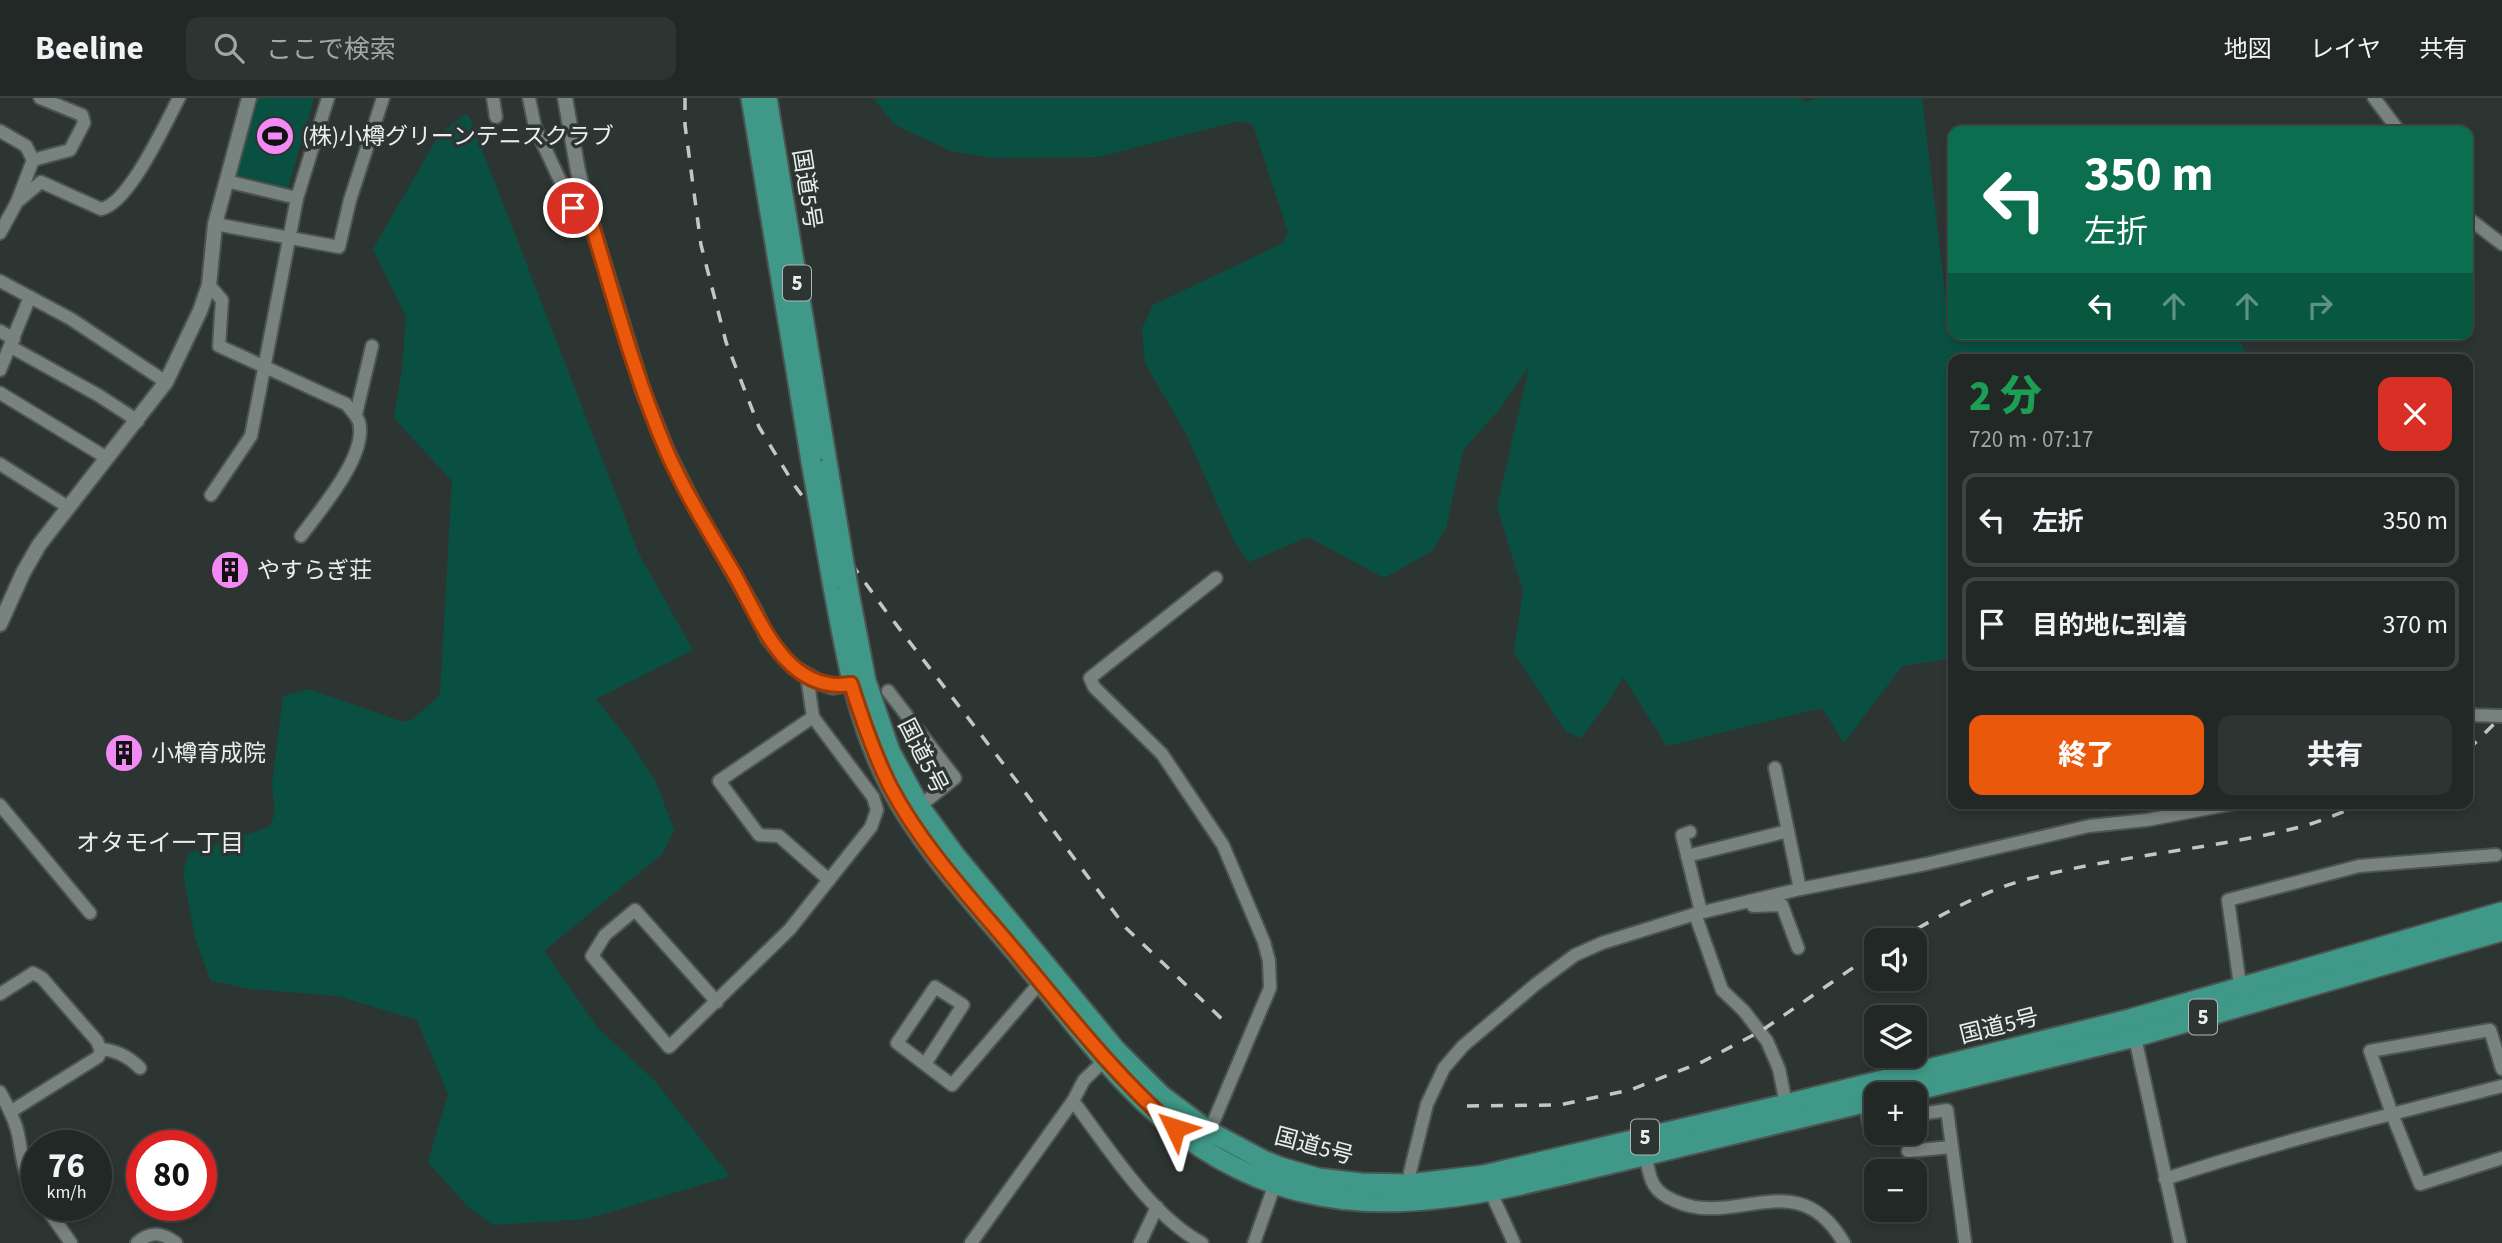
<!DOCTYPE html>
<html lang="ja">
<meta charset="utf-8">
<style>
body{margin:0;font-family:"Source Sans 3","Noto Sans JP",sans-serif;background:#2e3432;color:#f1f3f6;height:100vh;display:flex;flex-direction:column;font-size:26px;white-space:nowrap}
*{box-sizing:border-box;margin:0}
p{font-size:23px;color:#a2a6a7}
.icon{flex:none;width:38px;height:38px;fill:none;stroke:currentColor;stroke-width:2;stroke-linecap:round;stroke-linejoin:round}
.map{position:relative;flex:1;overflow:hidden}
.details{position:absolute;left:1948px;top:256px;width:525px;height:455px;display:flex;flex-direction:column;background:#222826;border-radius:14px;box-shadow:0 4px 10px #0003,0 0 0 2px #3f4443}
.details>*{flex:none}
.hud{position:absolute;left:1948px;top:28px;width:525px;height:214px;border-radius:14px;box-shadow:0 4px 10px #0003,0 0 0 2px #3f4443;background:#0b6e4f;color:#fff;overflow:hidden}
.tools{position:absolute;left:1864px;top:830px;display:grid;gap:14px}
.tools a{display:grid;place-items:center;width:63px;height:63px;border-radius:14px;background:#222826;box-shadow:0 4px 10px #0003,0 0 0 2px #3f4443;font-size:35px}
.speed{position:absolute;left:21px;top:1032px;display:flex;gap:14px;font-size:35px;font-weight:700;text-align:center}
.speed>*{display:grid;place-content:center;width:91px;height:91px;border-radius:50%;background:#222826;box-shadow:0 4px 10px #0003,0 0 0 2px #3f4443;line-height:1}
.speed small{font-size:18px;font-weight:400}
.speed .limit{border:10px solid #d22;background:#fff;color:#111}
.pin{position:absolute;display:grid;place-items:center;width:60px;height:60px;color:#fff;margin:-30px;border:4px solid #fff;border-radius:50%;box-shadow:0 2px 7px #0007}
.me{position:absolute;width:77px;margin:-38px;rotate:311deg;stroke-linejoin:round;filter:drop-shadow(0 0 5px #0008)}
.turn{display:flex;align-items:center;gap:24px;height:147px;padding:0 21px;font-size:32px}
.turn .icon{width:91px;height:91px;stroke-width:2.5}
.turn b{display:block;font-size:49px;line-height:60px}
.lanes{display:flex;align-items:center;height:66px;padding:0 21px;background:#0003;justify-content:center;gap:35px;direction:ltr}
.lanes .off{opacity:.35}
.round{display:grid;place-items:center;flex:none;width:74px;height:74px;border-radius:14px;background:#2e3432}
.headline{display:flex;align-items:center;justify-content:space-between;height:119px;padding:0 21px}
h1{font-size:42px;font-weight:800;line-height:52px;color:#1e9e55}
.button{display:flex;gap:14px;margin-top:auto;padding:14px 21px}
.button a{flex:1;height:80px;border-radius:14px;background:#ea580c;color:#fff;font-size:28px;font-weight:800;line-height:80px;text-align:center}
.button a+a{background:#2e3432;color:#f1f3f6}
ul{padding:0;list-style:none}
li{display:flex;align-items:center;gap:21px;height:94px;margin:0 14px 10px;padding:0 7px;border:4px solid #3f4443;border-radius:14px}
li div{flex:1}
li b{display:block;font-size:26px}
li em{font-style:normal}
header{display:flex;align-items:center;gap:42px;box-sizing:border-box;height:98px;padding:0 35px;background:#222826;border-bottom:2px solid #3f4443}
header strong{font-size:33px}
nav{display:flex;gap:38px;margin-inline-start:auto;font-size:24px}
.search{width:490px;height:63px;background:#2e3432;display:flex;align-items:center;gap:18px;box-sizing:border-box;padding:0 24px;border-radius:14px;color:#a2a6a7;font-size:26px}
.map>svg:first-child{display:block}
.green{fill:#095043}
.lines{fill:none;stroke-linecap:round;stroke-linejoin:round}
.minor-casing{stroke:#4c5452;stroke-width:16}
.tertiary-casing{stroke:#4c5452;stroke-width:18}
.trunk-casing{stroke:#4c5452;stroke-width:23}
.minor{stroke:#78827f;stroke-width:12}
.tertiary{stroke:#78827f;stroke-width:14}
.trunk{stroke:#409988;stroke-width:19}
.rail{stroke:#c1c7c6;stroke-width:3.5;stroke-dasharray:12 12;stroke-linecap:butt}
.trunk-bridge-casing{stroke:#4c5452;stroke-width:23;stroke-linecap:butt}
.trunk-bridge{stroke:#409988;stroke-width:19}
.route-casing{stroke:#983908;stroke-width:18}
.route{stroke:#ea580c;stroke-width:12}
.labels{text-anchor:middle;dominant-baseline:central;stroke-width:7;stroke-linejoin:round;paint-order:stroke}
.shield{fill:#2d3533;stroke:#b1b7b6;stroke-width:2}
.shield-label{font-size:21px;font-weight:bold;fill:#eaefee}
.poi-label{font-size:23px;fill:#eaefee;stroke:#2d3533;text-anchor:start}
.street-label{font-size:23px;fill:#eaefee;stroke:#2d3533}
.neighbourhood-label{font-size:24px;fill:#eaefee;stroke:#2d3533}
</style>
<header>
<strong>Beeline</strong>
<div class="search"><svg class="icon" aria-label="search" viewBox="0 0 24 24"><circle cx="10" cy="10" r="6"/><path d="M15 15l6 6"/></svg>ここで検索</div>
<nav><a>地図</a><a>レイヤ</a><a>共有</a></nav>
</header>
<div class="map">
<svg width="2502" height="1145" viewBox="0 0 2502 1145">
<rect width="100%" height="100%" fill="#2d3533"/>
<g class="green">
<path d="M257,0H314L288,90L237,77Z"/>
<path d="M873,0H1799L1806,4L1817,0H1922L1945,193L1953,196V236H2237L2248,261H1953V560L1902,568L1844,645L1822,610L1667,648L1623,579L1609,603L1581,640L1567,634L1557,621L1514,554L1523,493L1497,409L1529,269L1498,313L1463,352L1446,430L1432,453L1384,480L1308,439L1249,464L1234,443L1186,336L1145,265L1142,230L1153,207L1283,145L1288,134L1253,27L1239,23L1099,59L994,60L951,53L895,27Z"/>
<path d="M465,16L469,18L639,456L693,552L596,601L629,642L656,684L674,732L662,756L544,853L598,930L653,981L730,1078L587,1121L494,1127L469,1110L428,1064L448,996L417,922L338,898L251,891L211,883L195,840L183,774L189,755L269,729L275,715L272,686L283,598L309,591L403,624L412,622L440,597L452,383L394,320L402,272L406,219L373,151L439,37Z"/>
</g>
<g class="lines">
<defs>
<g id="minor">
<path d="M493,0L496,19"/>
<path d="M529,0L535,29L573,110L579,115L589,117"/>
<path d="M2374,0L2399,33"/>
<path d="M0,33L26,48L33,62L17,104L0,135"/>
<path d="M33,62L70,52L84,25L82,17L40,0"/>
<path d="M226,83L297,100"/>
<path d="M17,104L41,84L101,111C129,106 165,26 179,0"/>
<path d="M2468,120L2502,146"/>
<path d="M215,126L339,149L350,102L383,0"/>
<path d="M0,183L71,221L166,284"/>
<path d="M209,187L222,202L219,248L346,306C351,312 356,316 359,324C368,357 320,412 301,438"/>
<path d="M0,233L14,241"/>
<path d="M11,249L98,297L138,323"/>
<path d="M0,272L30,199"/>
<path d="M0,295L107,360"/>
<path d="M356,316L372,248"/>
<path d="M0,366L68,409"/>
<path d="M211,397L251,338L297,100L328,0"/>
<path d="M888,593L955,680L916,711"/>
<path d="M2468,617L2502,618"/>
<path d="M813,619L719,683L759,737L779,738L829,782"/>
<path d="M1775,670L1800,791"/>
<path d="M0,707L90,815"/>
<path d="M1690,734L1682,737L1701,814"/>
<path d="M1687,758L1788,733"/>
<path d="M1750,803L1753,808L1782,807L1798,850"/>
<path d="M1695,816L1722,892L1744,913L1767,943L1779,971L1787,1011"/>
<path d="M2241,894L2228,802L2359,768L2496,757"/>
<path d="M0,896L33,875L42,880L97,943L101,953L98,959L10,1014"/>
<path d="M717,904L635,812L605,837L592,858L669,949L790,831L871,729L877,712L873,699L813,619L807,578"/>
<path d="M2134,935L2180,1145"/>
<path d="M100,951C116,952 128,958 140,970"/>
<path d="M925,966L963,907L935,889L897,945L952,987L1043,881"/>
<path d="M2502,971L2490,932L2370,953L2392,1016L2420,1086L2502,1060"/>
<path d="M0,994C7,1007 15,1021 18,1036C23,1060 22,1075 37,1096"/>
<path d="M1865,1000L1869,1026L1876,1024"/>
<path d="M1073,1003C1108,1049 1151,1118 1202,1145"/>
<path d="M1914,1017L1947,1012L1965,1144"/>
<path d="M1207,1039L1270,890L1269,863L1264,844L1223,747L1162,656L1094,589L1090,580L1216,480"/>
<path d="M1644,1051C1647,1061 1648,1078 1654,1087C1658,1094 1668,1100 1675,1103C1736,1131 1797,1064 1844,1145"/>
<path d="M1908,1053L1952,1049"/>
<path d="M2165,1081C2276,1044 2389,1017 2502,988"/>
<path d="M1409,1086L1410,1074L1427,1006L1444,970L1463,948L1536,886L1575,857L1602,845L1695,816L1800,791L1926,766L2089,728L2147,722L2236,705"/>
<path d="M1488,1088L1514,1145"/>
<path d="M45,1108L71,1145"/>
<path d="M137,1145C150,1133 162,1134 176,1145"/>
<path d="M971,1145L1073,1003L1084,982L1108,959"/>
<path d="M1140,1145L1157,1109"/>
<path d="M1254,1145L1277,1080"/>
</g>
<g id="tertiary">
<path d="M565,0L578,73L589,117L643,293L668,355L693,405L755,513L768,540L781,556L793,569L821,585L833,589L861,584"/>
<path d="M0,526L23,475L39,447L166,284L200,213L209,187L215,126L249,0"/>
</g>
<g id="trunk">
<path d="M751,0L811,363"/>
<path d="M767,0L828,370"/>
<path d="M832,483C846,557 856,623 891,690C925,754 981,812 1027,868C1079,931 1131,1004 1200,1049C1337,1139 1472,1099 1618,1064C1704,1044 1790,1022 1876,1002"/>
<path d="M848,489L866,583L890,653L920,709L955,757L1116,952L1161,997L1209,1033L1263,1062L1280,1069L1318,1080L1361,1085L1409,1086L1484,1077L1786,1006L2130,921L2502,814"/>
<path d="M1901,996L2135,939L2502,833"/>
</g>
</defs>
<use href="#minor" class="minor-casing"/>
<use href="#tertiary" class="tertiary-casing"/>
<use href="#trunk" class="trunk-casing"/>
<use href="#minor" class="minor"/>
<use href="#tertiary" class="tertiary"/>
<use href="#trunk" class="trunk"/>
<g class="rail">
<path d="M685,0V27L701,147L726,244L759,329L795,388L885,512L1015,681L1126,830L1225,924"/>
<path d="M2468,652L2502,618"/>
<path d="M1897,842C1940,818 1983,792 2032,780C2121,757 2215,751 2304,728C2324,722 2345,713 2364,705"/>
<path d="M1467,1008L1559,1007L1630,992L1702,964L1761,933L1876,854"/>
</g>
<defs>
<g id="trunk-bridge">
<path d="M811,363L832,483"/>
<path d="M828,370L848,489"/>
</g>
</defs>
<use href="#trunk-bridge" class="trunk-bridge-casing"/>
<use href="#trunk-bridge" class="trunk-bridge"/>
</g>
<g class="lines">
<defs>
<path id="route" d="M573,110L579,115L589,117C613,196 634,277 667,354C686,397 712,438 736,479C761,524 787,596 851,586C862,621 874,657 891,690C925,754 979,809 1024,864C1072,922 1119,981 1175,1030"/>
</defs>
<use href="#route" class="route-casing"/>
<use href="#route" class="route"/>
</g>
<defs>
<symbol id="stadium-disc" viewBox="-11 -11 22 22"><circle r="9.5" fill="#f28af3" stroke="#2d3533"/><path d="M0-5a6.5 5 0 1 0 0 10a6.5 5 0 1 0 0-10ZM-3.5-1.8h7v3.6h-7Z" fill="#111"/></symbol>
<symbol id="building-disc" viewBox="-11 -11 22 22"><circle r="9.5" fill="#f28af3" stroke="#2d3533"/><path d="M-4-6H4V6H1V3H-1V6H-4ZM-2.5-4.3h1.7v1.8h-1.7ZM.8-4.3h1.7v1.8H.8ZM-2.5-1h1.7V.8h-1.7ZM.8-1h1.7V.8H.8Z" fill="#111"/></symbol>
</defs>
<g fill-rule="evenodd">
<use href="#stadium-disc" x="253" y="16" width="44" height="44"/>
<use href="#building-disc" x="208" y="450" width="44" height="44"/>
<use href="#building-disc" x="102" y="633" width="44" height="44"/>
</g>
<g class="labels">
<g class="shield">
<rect x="783" y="167.5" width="28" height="35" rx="5"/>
<rect x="2189" y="901.5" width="28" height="35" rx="5"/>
<rect x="1631" y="1021.5" width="28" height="35" rx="5"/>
</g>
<g class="shield-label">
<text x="797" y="185">5</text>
<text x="2203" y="919">5</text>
<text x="1645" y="1039">5</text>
</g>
<g class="poi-label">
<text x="302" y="38">(株)小樽グリーンテニスクラブ</text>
<text x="257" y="472">やすらぎ荘</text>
<text x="151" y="655">小樽育成院</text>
</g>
<g class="street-label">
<text transform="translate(807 91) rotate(81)">国道5号</text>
<text transform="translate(923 658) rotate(63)">国道5号</text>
<text transform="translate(1999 928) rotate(-14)">国道5号</text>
<text transform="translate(1314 1048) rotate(15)">国道5号</text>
</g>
<g class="neighbourhood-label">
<text x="160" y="745">オタモイ一丁目</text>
</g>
</g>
</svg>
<div class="tools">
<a><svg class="icon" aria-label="sound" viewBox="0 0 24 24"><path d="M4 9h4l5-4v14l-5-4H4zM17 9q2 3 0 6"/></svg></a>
<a><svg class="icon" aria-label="layers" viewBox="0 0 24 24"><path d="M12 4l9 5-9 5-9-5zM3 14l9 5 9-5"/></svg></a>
<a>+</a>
<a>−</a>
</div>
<div class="speed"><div>76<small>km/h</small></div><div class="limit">80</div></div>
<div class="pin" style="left:573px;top:110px;background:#d93025"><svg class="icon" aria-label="arrive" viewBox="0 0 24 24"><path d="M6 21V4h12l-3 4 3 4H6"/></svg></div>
<svg class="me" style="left:1175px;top:1030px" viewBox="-20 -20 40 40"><path d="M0-17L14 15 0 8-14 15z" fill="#ea580c" stroke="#fff" stroke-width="4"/></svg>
<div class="hud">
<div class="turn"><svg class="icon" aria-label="left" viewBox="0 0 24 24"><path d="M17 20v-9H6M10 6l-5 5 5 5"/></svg><div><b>350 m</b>左折</div></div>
<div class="lanes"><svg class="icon" aria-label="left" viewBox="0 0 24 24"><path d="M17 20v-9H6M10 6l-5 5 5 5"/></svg><svg class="icon off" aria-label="ahead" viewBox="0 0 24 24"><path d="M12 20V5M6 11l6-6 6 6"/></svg><svg class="icon off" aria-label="ahead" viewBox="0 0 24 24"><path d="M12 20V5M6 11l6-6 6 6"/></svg><svg class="icon off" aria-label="right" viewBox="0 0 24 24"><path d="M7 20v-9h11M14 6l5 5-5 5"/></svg></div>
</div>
<section class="details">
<div class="headline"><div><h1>2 分</h1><p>720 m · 07:17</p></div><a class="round" style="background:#d93025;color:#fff"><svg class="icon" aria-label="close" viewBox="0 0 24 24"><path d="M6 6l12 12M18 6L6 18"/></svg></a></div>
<ul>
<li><svg class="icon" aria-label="left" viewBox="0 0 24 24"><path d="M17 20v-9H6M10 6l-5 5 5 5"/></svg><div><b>左折</b></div><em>350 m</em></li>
<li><svg class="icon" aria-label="arrive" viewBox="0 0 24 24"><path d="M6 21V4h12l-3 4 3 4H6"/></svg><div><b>目的地に到着</b></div><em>370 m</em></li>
</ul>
<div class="button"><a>終了</a><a>共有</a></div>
</section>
</div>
